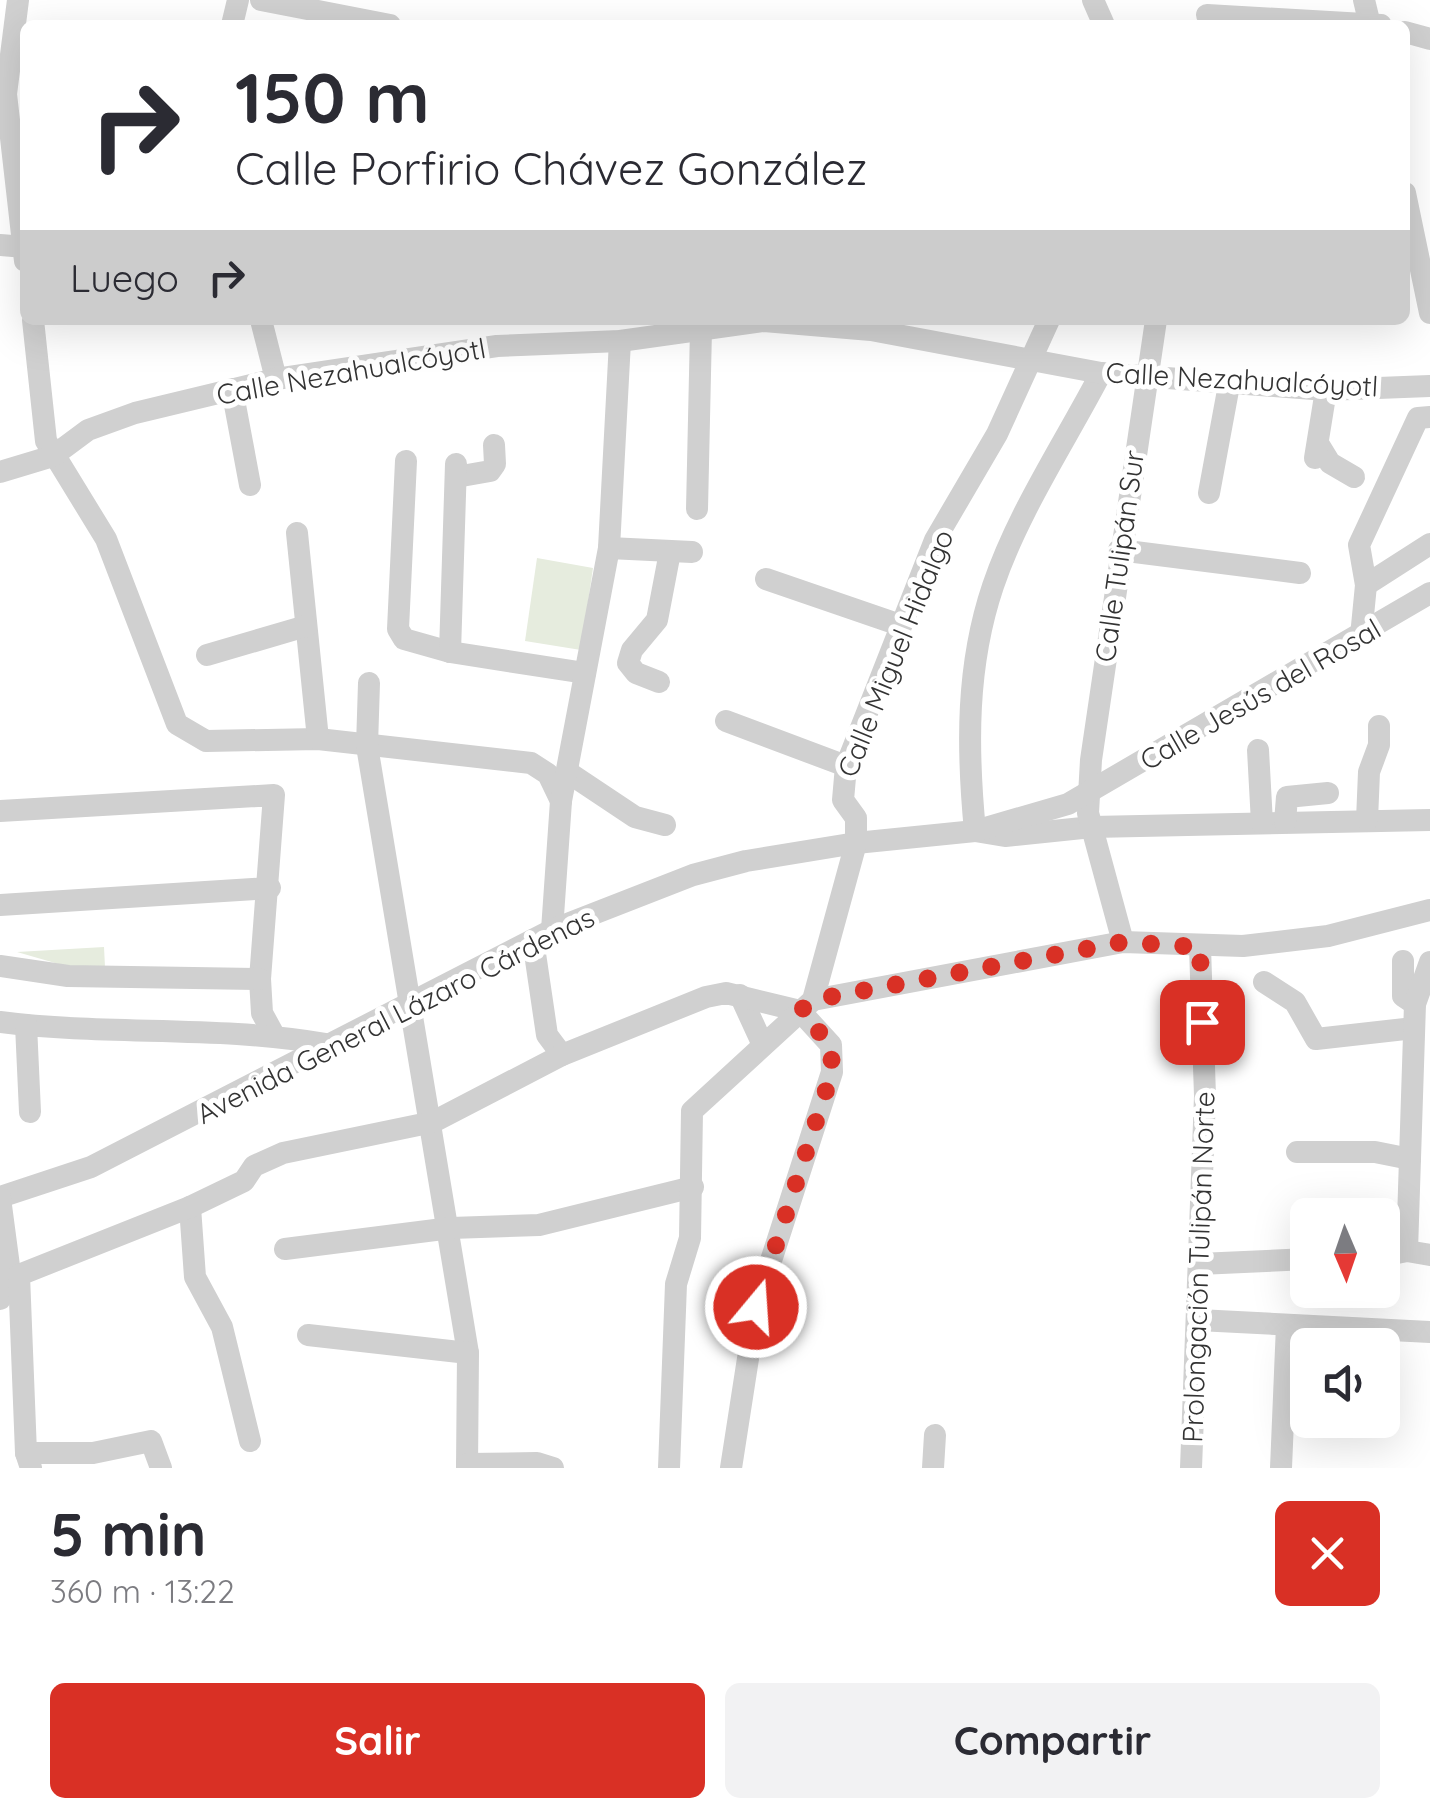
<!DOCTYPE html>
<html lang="es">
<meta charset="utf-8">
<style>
body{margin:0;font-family:Quicksand,sans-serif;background:#f2f2f3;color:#2b2b33;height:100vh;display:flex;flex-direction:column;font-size:38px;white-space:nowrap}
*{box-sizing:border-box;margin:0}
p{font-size:32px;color:#7c7c81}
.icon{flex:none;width:55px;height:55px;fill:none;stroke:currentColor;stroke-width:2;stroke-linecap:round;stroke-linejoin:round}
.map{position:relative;height:1468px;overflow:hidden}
.details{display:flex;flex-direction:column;background:#fff;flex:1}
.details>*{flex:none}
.hud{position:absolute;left:20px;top:20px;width:1390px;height:305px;border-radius:15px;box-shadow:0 10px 40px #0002;background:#fff;color:#2b2b33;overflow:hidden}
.needle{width:65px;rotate:178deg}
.tools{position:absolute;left:1290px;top:1198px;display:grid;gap:20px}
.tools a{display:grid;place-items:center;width:110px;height:110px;border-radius:15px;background:#fff;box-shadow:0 10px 40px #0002;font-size:50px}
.pin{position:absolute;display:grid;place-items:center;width:85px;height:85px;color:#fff;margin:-42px;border-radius:20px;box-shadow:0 5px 15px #0006}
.me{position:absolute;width:110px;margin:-55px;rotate:18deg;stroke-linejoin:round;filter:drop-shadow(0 0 8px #0008)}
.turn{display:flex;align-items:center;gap:35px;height:210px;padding:0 50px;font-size:45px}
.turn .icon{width:130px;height:130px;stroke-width:2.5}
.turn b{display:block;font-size:70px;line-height:85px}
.then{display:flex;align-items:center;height:95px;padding:0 50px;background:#0003;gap:20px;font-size:38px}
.round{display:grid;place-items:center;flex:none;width:105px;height:105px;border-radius:15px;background:#f2f2f3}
.headline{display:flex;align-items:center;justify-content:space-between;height:170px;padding:0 50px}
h1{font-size:60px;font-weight:700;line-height:75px}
.cta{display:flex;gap:20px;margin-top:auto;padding:20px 50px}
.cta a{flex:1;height:115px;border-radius:15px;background:#d93025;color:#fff;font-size:40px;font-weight:700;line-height:115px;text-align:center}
.cta a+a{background:#f2f2f3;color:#2b2b33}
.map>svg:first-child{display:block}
.green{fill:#e6ecde}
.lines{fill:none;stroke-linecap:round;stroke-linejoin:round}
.minor{stroke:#d0d0d0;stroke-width:22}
.route{stroke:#d93025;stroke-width:18;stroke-dasharray:0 32.4}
.labels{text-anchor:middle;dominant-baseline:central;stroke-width:10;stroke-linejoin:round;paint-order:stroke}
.street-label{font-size:28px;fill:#333;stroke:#fff}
</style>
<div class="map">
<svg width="1430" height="1468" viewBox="0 0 1430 1468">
<rect width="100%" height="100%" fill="#fff"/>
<g class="green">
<path d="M537,558L593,568L581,650L525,641Z"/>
<path d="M104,947L105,967H69L17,952Z"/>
</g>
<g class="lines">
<g class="minor">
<path d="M18,0L6,94L25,261"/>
<path d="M261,0L390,25"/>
<path d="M1093,0L1104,25"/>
<path d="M1364,0L1370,25"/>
<path d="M1207,15L1381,25"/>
<path d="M232,25L238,0"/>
<path d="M1405,32L1430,39"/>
<path d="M1405,193L1430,313"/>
<path d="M0,245L25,247"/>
<path d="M33,320L46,441L106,539L177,724L206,741L318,739L531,763L548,774L561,801"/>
<path d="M261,320L276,379"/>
<path d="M1101,373C1065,442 1018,512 993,586C966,666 967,748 975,831L1005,836L1092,827L1430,820"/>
<path d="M232,389L250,485"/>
<path d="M1319,445L1330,463L1354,477"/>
<path d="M1315,458L1326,390"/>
<path d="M406,461L398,629L404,639L450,652L585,673"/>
<path d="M0,472L53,456L88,430L135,413L276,379L497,346L620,341L764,321L871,330L1101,373L1326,390L1430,386"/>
<path d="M456,477L490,471L495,464L494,445"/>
<path d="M1209,493L1229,385"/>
<path d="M697,509L701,329"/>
<path d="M297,533L318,739"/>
<path d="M609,548L692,552"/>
<path d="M1119,550L1300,573"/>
<path d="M766,579L900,625"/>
<path d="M1366,585L1430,544"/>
<path d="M1361,636L1366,585L1359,545L1418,418L1430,417"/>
<path d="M450,652L456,464"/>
<path d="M207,655L306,626"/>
<path d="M659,682L636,673L628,663L632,650L657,620L670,552"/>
<path d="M369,683L367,746L468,1353L467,1468"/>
<path d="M726,721L846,766"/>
<path d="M1258,750L1262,823"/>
<path d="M569,773L635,817L665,825"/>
<path d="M0,811L274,795L260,979L262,1013L274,1035"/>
<path d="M1367,820L1369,772L1379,745V726"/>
<path d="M1285,822L1287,797L1328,793"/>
<path d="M0,905L270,888"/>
<path d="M552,930L561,801L609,548L620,341"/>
<path d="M533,940L547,1035L562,1055"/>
<path d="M1123,942L1088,813L1091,760L1156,320"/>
<path d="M1403,961V996L1415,1004"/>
<path d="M0,966L68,976L260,979"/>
<path d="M1264,982L1295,1002L1316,1039L1414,1028"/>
<path d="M740,995L762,1043"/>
<path d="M813,1000L1123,942L1243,946L1328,936L1430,910"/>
<path d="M0,1022C108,1036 218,1025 326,1044"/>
<path d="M26,1025L30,1112"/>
<path d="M1297,1152H1375L1410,1159"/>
<path d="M0,1197L91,1167L552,930L693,875L746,861L856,843L975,831L1068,804L1430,593"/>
<path d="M0,1198L9,1266L0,1299"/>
<path d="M190,1207L195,1277L222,1327L250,1441"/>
<path d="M285,1249L451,1228L539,1225L693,1187"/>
<path d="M1407,1251L1415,1004L1430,962"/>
<path d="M1382,1256L1407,1251L1430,1255"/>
<path d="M1199,1264L1308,1259"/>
<path d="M1198,1320L1430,1332"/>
<path d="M308,1335L468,1353"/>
<path d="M26,1453H93L151,1441L161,1468"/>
<path d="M467,1464L537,1463L553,1468"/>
<path d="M31,1468L26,1453L19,1275L190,1207L244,1181L254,1166L283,1153L433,1122L562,1055L706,997L726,993L800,1011L831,1045L832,1072L756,1307L731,1468"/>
<path d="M669,1468L676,1284L690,1238L692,1111L813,1000L856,843V818L843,800L846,766L935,540L997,434L1049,320"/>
<path d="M933,1468L935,1435"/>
<path d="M1191,1468L1205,1096L1200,947"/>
<path d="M1281,1468L1287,1325"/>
</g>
</g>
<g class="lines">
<path class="route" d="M756,1307L832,1072L831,1045L800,1011L813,1000L1123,942L1200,947L1202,1022"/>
</g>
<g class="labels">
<g class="street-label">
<text transform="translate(351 371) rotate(-10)">Calle Nezahualcóyotl</text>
<text transform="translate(1242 379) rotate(3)">Calle Nezahualcóyotl</text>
<text transform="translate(1119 556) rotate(-82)">Calle Tulipán Sur</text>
<text transform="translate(895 653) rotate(-68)">Calle Miguel Hidalgo</text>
<text transform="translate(1260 694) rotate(-30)">Calle Jesús del Rosal</text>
<text transform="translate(395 1015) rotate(-27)">Avenida General Lázaro Cárdenas</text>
<text transform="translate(1198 1267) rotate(-88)">Prolongación Tulipán Norte</text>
</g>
</g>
</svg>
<div class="tools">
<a><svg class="needle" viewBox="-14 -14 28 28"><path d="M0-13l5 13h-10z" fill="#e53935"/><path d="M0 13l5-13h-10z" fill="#7c7c81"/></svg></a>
<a><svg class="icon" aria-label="sound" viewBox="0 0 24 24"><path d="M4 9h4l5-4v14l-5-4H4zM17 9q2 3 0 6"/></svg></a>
</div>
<div class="pin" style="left:1202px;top:1022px;background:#d93025"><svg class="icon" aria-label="arrive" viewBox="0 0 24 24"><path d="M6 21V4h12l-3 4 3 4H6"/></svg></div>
<svg class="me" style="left:756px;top:1307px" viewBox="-20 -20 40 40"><circle r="17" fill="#d93025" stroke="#fff" stroke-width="3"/><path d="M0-11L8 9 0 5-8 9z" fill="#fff"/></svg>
<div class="hud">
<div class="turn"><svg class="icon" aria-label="right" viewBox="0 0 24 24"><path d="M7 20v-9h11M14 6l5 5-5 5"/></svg><div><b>150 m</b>Calle Porfirio Chávez González</div></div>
<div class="then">Luego<svg class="icon" aria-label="right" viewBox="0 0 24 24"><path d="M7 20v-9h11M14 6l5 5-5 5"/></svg></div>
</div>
</div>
<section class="details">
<div class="headline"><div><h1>5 min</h1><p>360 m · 13:22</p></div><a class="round" style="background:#d93025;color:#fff"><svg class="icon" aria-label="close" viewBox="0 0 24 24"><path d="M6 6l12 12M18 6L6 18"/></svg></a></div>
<div class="cta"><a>Salir</a><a>Compartir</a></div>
</section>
